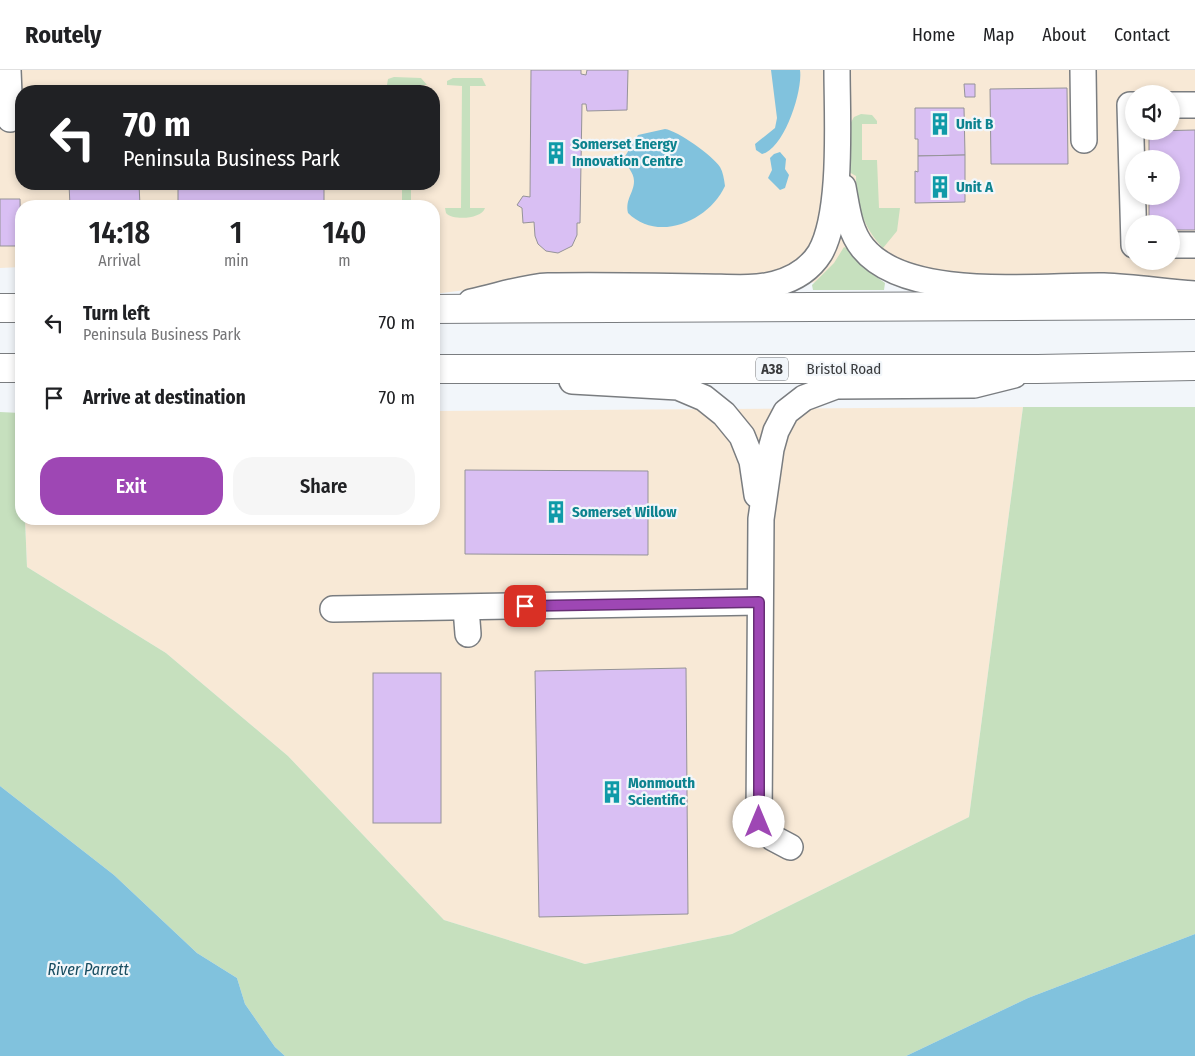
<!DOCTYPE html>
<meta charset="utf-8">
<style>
body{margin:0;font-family:"Fira Sans Condensed",sans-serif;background:#f6f6f6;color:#202124;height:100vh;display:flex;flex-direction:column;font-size:19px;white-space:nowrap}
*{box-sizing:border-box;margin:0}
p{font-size:16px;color:#757577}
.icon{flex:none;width:28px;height:28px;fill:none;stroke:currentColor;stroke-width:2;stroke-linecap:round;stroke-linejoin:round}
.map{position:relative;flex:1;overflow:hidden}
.side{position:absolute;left:15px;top:130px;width:425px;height:325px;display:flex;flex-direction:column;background:#fff;border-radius:20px;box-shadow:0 2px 8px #0003}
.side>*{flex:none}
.banner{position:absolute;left:15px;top:15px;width:425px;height:105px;border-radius:20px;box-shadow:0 2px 8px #0003;background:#202124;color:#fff;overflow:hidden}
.fabs{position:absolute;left:1125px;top:15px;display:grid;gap:10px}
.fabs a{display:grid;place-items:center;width:55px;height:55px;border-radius:50%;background:#fff;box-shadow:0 2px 8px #0003;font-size:25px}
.pin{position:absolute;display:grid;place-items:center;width:42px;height:42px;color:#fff;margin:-21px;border-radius:10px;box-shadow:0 2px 8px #0006}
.me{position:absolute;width:55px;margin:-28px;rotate:0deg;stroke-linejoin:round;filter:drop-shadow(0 0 4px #0008)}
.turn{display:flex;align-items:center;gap:18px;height:105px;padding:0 25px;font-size:22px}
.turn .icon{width:65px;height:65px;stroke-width:2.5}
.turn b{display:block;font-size:35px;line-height:42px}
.eta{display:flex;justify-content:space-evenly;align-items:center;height:85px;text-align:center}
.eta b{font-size:30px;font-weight:600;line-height:35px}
.button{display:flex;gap:10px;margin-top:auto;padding:10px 25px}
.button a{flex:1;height:58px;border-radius:20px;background:#9e47b4;color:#fff;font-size:20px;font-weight:600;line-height:58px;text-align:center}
.button a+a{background:#f6f6f6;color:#202124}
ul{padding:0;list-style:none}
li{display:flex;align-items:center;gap:15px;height:75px;padding:0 25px}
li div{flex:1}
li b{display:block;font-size:19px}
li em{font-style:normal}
header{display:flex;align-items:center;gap:30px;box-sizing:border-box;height:70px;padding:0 25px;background:#fff;border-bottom:1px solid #e0e0e0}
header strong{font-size:24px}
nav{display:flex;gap:28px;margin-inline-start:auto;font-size:18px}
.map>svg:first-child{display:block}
.industrial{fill:#f8e9d6;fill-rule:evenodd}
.green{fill:#c6e0be}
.water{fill:#81c2dd}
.building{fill:#d9bff3;stroke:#959398}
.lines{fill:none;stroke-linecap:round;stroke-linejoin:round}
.minor-casing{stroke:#7a7d80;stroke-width:28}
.major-casing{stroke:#7a7d80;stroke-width:30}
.minor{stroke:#fff;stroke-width:25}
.major{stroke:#fff;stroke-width:28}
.route-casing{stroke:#672e75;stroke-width:12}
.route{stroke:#9e47b4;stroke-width:9}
.labels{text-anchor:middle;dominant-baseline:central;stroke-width:4.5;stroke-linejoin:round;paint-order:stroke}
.shield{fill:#f2f6fa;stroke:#717376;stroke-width:1}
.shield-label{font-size:14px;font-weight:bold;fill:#3a3b3d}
.culture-label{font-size:15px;font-weight:bold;fill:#0d838f;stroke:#f2f6fa;text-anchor:start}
.street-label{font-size:15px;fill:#3a3b3d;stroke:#f2f6fa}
.water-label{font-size:16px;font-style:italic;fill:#184d61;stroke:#f2f6fa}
</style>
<header>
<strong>Routely</strong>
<nav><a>Home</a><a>Map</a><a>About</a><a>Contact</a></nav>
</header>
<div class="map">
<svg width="1195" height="986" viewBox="0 0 1195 986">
<rect width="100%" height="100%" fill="#f2f6fa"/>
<g class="industrial">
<path d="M0,0H1195V210L878,205L801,214L539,211L434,224V136H21V197L0,198ZM21,21H434V114H21ZM1134,24H1171V61H1134ZM1134,89H1171V126H1134ZM1134,154H1171V191H1134Z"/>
<path d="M1023,337L969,747L732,864L585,894L444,850L288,686L166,583L27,497L25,449H434V341Z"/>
</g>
<g class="green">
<path d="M394,7L421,8L427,15H412L411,21H403V15H387L388,9Z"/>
<path d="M453,8H482L486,16H470V138H485C482,149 453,151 446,143L445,138H461L462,16L447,15V11Z"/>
<path d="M861,44L872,45L877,51V54H862V90H877L879,138H900L897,161L883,178C863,157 856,134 856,106L849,102L850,54L854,47Z"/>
<rect x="402" y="114" width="9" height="22"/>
<path d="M844,177L849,179L864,198L885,213L884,220H813L812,215L834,193Z"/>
<path d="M1023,337H1195V864L1028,928L906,986H285L275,977L245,934L237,908L197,883L114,805L0,716V342L20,343L21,449H25L27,497L166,583L288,686L444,850L585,894L732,864L969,747Z"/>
</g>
<g class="water">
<path d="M771,0H800C803,21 784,79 762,84L756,80L755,74L775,58L777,48Z"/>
<path d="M665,59C678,61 712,85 720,97C723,102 724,109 725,116C709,151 658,173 628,143C625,129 634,123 634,111C634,102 626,96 624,88L638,65Z"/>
<path d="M780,82L786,89L785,99L789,105L785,118L780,120L768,108L772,100L770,88L774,84Z"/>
<path d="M0,716L114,805L197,883L237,908L245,934L275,977L285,986H0Z"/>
<path d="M1195,864V986H906L1028,928Z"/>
</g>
<g class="building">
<path d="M531,0H581V4L586,5L587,0H628L627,40L587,41L586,34H582L580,153H577V165L572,176L558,183L546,181L538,174L535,166L534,152L523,153L522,138L517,135L523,126L530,127Z"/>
<path d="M964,14H975V27H965Z"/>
<rect x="76" y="16" width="54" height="5"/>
<path d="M1067,18L1068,94H991L990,19Z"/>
<path d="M915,38H964L965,85L918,86V69H915Z"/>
<path d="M1195,60V160H1171V154H1149V126H1171V89H1149V61Z"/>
<path d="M965,85V132L915,133V101L918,102V86Z"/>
<path d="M69,114H139L140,136H70Z"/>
<rect x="178" y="114" width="146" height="22"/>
<path d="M0,129H20L21,176H0Z"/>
<path d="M465,400L648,401V485L465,484Z"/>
<path d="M686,598L688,844L539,847L535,601Z"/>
<rect x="373" y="603" width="68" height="150"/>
</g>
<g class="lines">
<defs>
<g id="minor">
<path d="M8,0L10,49"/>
<path d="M1083,0L1084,70"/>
<path d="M1134,35H1130L1134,175"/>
<path d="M1171,35H1195"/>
<path d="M843,117C847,138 849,161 863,178C907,232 1039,215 1104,216C1134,217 1165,222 1195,224"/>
<path d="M1171,175H1195"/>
<path d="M471,232C496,227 523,217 548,216C600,215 652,216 703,217C726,217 753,220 775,214C794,209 810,199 820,183C843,143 837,47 837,0"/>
<path d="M572,311L678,317L704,328L724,344L742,366L752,391L757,425"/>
<path d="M466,538L468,564"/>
<path d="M333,539L759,532"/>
<path d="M790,777L773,768L759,752L761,449L771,379L776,361L786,342L804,328L836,316L974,315L1014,305"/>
</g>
<g id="major">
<path d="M0,238H21"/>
<path d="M434,239L1195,235"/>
<path d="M0,298H21"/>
<path d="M434,299H1037L1195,296"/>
</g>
</defs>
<use href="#minor" class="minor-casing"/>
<use href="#major" class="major-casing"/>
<use href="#minor" class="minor"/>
<use href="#major" class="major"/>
</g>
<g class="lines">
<defs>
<path id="route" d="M525,536L759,532V752"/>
</defs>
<use href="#route" class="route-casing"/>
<use href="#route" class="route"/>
</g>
<defs>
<symbol id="building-bare" viewBox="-9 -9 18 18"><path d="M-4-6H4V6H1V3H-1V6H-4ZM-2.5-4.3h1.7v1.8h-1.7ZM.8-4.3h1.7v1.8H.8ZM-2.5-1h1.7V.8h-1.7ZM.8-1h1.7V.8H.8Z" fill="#0f9aa8" stroke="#f2f6fa" stroke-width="2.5" paint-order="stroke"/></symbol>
</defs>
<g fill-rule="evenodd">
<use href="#building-bare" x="924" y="38" width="32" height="32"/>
<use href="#building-bare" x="540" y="67" width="32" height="32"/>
<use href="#building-bare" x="924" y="101" width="32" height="32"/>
<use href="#building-bare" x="540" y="426" width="32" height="32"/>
<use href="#building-bare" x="596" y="706" width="32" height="32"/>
</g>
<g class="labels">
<rect class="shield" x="756" y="287.5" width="32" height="23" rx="4"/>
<g class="shield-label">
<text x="772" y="299">A38</text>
</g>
<g class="culture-label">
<text x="956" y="54">Unit B</text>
<text x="572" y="74">Somerset Energy<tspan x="572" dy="17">Innovation Centre</tspan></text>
<text x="956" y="117">Unit A</text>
<text x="572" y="442">Somerset Willow</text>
<text x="628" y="713">Monmouth<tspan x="628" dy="17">Scientific</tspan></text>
</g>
<g class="street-label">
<text x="844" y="299">Bristol Road</text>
</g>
<g class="water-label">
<text x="88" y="899">River Parrett</text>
</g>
</g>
</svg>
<div class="fabs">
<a><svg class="icon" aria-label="sound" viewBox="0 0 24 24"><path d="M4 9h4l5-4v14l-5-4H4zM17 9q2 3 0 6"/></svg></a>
<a>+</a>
<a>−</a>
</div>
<div class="pin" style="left:525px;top:536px;background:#d93025"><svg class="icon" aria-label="arrive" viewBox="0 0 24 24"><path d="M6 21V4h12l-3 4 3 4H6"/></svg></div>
<svg class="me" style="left:759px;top:752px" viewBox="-20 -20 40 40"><circle r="19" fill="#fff"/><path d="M0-13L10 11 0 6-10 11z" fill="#9e47b4"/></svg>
<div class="banner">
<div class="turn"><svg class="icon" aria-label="left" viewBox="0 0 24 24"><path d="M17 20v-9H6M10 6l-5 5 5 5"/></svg><div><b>70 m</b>Peninsula Business Park</div></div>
</div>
<section class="side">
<div class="eta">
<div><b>14:18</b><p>Arrival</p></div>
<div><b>1</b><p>min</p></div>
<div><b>140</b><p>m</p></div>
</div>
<ul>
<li><svg class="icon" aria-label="left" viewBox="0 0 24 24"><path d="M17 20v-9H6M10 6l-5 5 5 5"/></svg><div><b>Turn left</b><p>Peninsula Business Park</p></div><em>70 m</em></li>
<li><svg class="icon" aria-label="arrive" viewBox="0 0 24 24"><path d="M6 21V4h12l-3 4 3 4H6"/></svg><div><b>Arrive at destination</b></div><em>70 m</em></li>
</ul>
<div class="button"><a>Exit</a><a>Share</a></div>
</section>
</div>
